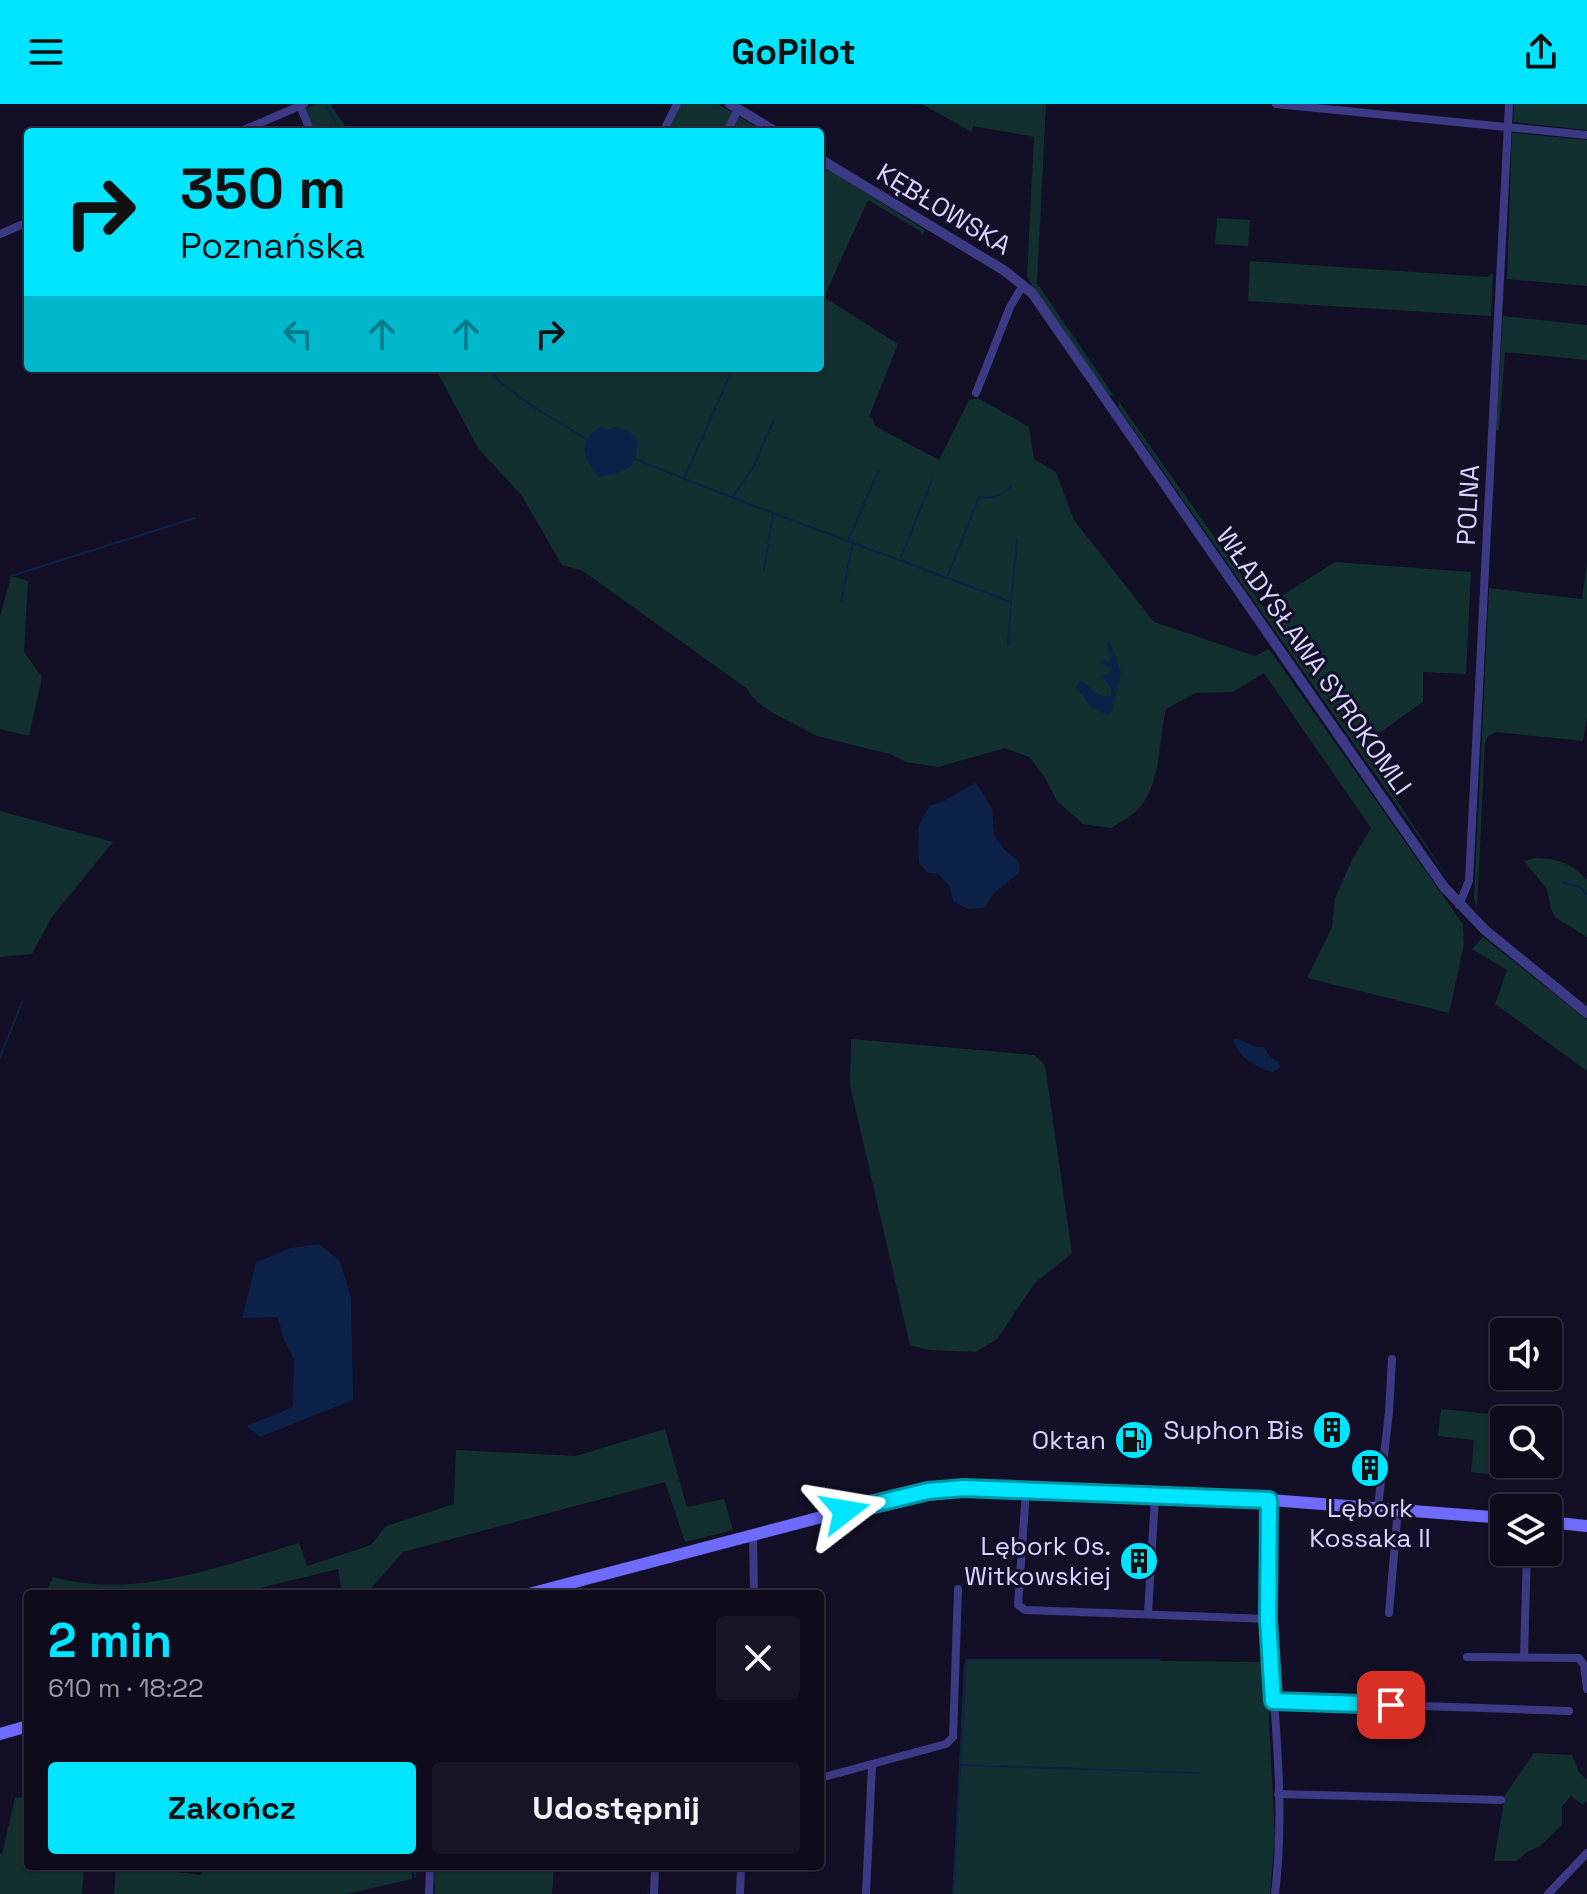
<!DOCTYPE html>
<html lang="pl">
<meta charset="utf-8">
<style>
body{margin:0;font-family:"Space Grotesk",sans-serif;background:#171425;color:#f1f3f6;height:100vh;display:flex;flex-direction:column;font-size:30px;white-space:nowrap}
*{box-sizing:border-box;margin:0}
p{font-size:26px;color:#9b9ba3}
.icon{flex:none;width:44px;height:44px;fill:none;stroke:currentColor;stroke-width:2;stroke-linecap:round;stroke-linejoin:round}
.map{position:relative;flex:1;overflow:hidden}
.side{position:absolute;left:24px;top:1486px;width:800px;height:280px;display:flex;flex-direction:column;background:#0e0b1c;border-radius:8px;box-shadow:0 2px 6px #0004,0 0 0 2px #2e2b3b}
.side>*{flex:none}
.top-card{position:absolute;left:24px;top:24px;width:800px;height:244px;border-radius:8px;box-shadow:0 2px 6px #0004,0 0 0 2px #2e2b3b;background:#00e5ff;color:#111;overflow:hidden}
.fabs{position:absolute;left:1490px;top:1214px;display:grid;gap:16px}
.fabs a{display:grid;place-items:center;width:72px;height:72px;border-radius:8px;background:#0e0b1c;box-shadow:0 2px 6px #0004,0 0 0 2px #2e2b3b;font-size:40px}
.pin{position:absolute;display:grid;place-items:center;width:68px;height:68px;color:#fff;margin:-34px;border-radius:16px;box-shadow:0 4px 12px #0006}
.me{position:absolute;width:88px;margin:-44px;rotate:76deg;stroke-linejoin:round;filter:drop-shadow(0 0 6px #0008)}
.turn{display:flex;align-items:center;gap:28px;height:168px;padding:0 24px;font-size:36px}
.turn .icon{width:104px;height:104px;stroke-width:2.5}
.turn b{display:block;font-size:56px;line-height:68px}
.lanes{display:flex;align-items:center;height:76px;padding:0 24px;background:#0003;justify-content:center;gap:40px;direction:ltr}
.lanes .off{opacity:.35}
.round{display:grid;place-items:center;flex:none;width:84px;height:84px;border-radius:8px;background:#171425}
.overview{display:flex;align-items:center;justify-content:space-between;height:136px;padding:0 24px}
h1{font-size:48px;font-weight:700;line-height:60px;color:#00e5ff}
.cta{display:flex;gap:16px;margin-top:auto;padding:16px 24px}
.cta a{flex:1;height:92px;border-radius:8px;background:#00e5ff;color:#111;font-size:32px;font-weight:700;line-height:92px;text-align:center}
.cta a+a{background:#171425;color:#f1f3f6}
header{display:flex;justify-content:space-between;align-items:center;height:104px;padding:0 24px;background:#00e5ff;color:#111;font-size:36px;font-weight:700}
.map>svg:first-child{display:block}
.green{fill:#12302f}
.water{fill:#0c2248}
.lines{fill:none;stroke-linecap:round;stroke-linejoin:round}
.stream{stroke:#0c2248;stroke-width:2}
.minor{stroke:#3d3a85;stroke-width:8}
.tertiary{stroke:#3d3a85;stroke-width:10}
.secondary{stroke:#6f6bff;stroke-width:12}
.route-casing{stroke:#0095a6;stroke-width:20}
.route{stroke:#00e5ff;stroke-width:14}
.labels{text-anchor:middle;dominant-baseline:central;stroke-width:6;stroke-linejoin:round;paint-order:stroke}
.street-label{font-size:26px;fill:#d9d4ff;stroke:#130f26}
.poi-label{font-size:26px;fill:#d9d4ff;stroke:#130f26;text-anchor:end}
</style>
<header><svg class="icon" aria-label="menu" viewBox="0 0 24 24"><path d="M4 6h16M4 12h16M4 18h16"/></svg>GoPilot<svg class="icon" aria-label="share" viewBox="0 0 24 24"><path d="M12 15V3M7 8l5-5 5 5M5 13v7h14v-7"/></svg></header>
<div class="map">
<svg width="1587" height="1790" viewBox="0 0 1587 1790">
<rect width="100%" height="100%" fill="#130f26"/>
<g class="green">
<path d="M317,0H330L349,28H309L299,7Z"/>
<path d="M680,0H718L765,28H666Z"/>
<path d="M922,0H1046L1037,179L1114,292L1109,291L1034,185L1027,172L1034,33L973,22L972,28Z"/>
<path d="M1514,0H1587V26L1513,18Z"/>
<path d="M1512,29L1587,36V182L1507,175Z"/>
<path d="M820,60L925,126L922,131L920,127L868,96L824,193L898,240L869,313L873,315L875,322L939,356L969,296L978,294L1029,323L1034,355L1056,368L1074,416L1154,518L1255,552L1269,545L1463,820L1464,840L1449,909L1307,874L1332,823L1335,794L1352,756L1371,724L1264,569L1233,588L1196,589L1166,605C1158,638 1162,674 1141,702C1134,711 1120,718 1111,724L1083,720L1057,697L1044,672L1029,653L1005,644L938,663L906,658L890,650L817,632L773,609L756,597L746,584L583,467L562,461L522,392L478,344L435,264H820Z"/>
<path d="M1217,114L1250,116L1248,142L1215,140Z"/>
<path d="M1250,157L1487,173L1493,169L1491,212L1248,197Z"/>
<path d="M1503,212L1587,221V256L1505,248L1499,326H1496Z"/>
<path d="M1119,298L1264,503L1335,458L1471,468L1466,570L1423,568V598L1361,642L1452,780L1118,303Z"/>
<path d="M1587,459V614L1583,637L1496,628L1488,632L1485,639L1477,804L1474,794L1489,484L1582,495Z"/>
<path d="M11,472L28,477L24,548L42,573L29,632L0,625V513Z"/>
<path d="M0,707L113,738L51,814L32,850L0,853Z"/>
<path d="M1535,754C1558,755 1571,758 1587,776V833L1555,813L1551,805L1547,785L1524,757Z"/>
<path d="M1483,833L1587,916V967L1495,900L1507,866L1472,845Z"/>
<path d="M851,935L1034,951L1045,961L1072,1149L1034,1180L997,1235L976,1248L929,1246L910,1241L850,981Z"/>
<path d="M1441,1305L1537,1315V1316H1504V1356H1498L1496,1371L1471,1368L1474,1336L1438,1332Z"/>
<path d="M665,1325L687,1403L724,1395L733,1426L685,1438L665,1378L403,1448L366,1490H342L338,1465L235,1490H45L53,1473C137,1496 220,1462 299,1439L307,1462L371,1441L386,1422L454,1400L456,1346L576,1352Z"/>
<path d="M971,1555L1266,1558L1275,1734L1270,1790H953L964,1561L966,1556Z"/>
<path d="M1534,1649L1572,1651L1579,1668L1587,1676V1697L1583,1701L1571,1692L1562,1702V1721L1540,1742L1527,1748L1516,1757H1494L1505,1691Z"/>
<path d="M28,1692V1762H84L82,1790H0V1750H2L15,1694Z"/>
<path d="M116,1762H178V1768L201,1771L204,1762H412V1775L347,1790H114Z"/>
<path d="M447,1762H554L552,1790H435L434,1765Z"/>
</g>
<g class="water">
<path d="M601,323L610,326L615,323L628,327L638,335C637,368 626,367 598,373C584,353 575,338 601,323Z"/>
<path d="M1109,535L1121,568L1112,608L1108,611L1091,604L1076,583L1081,577C1091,582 1098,595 1111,592L1112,585L1101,572L1112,568L1111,563L1101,559L1102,556L1108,558L1111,554L1107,541Z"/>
<path d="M976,679L992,704L994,731L1005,746L1019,758L1020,768L993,790L985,804L968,805L953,797L950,783L939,770L928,769L919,759L918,723L930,701C949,698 958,687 976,679Z"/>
<path d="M1236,934L1255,943H1264L1271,954L1279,958L1280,964L1272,968C1255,963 1240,954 1233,937Z"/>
<path d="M319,1140L340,1157L351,1194L353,1296L260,1333L247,1322L293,1303L294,1255L283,1234L278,1213L242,1214L256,1158L291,1144Z"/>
</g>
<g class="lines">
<g class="stream">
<path d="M325,0L341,28"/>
<path d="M487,264C513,294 553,314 586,335"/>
<path d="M635,355C759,406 886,450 1011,498L1017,436"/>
<path d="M684,375L733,264"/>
<path d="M732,394L754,362L773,317"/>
<path d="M849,434L879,366"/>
<path d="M901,453L932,376"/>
<path d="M764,466L773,409"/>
<path d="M948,471L979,393C991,395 1002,391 1011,383"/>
<path d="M11,472L195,414"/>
<path d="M841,498L853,437"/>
<path d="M1008,541L1011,499"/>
<path d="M1562,778L1580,783L1587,791"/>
<path d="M0,953L22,898"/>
<path d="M960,1661L1199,1669"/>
<path d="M415,1773V1762"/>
<path d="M648,1790V1788"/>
<path d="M953,1790L966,1556H1160"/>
</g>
<g class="minor">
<path d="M1276,0L1587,31"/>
<path d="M300,2L311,28"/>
<path d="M239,28L304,0"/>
<path d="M663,28L677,0"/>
<path d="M727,28L738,5"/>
<path d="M0,130L28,118"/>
<path d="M976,289L1010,203L1023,181"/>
<path d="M1459,801L1469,777L1509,0"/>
<path d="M1026,1386L1018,1501L1025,1506L1268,1515"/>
<path d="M1269,1396C1258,1527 1291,1660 1275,1790"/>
<path d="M1378,1403L1389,1308L1392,1255"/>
<path d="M753,1431L754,1490"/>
<path d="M1148,1509L1155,1392"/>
<path d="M1389,1509L1398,1404"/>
<path d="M1524,1552L1527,1448"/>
<path d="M1467,1553L1579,1554L1584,1561L1587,1585"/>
<path d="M1273,1597L1569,1607"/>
<path d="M820,1674L946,1640L953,1633L958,1485"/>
<path d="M1278,1690L1501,1696"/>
<path d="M429,1790L430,1762"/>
<path d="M654,1790L655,1762"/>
<path d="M740,1790L741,1762"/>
<path d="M866,1790L872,1662"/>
<path d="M1548,1790L1587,1749"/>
</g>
<g class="tertiary">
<path d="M730,0L776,28"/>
<path d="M820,55L1005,167L1032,189L1444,783L1485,826L1587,909"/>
</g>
<g class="secondary">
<path d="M1548,1418L1587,1422"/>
<path d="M529,1490L905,1391L946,1385L1269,1396L1504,1414"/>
<path d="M0,1630L28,1622"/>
</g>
</g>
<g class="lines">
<defs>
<path id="route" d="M845,1407L928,1387L964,1384L1269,1396L1268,1515L1273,1597L1391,1601"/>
</defs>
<use href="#route" class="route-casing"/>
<use href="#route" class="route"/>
</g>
<defs>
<symbol id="building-disc" viewBox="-11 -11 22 22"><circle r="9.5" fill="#00e5ff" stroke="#130f26"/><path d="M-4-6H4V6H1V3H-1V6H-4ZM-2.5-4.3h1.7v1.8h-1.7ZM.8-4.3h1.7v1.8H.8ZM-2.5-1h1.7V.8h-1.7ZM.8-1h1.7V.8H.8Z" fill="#111"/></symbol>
<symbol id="fuel-disc" viewBox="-11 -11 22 22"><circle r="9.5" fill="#00e5ff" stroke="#130f26"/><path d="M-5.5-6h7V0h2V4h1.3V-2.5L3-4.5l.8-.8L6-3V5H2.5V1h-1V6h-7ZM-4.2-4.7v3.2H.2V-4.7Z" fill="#111"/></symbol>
</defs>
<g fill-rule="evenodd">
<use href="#building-disc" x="1310" y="1304" width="44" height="44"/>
<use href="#fuel-disc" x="1112" y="1314" width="44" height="44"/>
<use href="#building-disc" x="1348" y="1342" width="44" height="44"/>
<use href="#building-disc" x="1117" y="1435" width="44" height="44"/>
</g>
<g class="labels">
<g class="street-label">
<text transform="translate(944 105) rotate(31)">KĘBŁOWSKA</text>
<text transform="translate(1468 401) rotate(-87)">POLNA</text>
<text transform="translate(1314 557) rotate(55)">WŁADYSŁAWA SYROKOMLI</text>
</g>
<g class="poi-label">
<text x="1304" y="1326">Suphon Bis</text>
<text x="1106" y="1336">Oktan</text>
<text x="1370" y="1404" text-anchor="middle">Lębork<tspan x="1370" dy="30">Kossaka II</tspan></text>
<text x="1111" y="1442">Lębork Os.<tspan x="1111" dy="30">Witkowskiej</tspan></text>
</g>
</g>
</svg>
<div class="fabs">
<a><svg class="icon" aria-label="sound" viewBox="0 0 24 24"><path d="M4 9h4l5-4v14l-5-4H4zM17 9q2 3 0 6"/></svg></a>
<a><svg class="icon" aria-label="search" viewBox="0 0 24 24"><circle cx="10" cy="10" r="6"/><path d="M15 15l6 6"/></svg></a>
<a><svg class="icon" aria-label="layers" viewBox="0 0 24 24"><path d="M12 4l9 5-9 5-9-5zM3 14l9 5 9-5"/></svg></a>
</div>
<div class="pin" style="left:1391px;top:1601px;background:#d93025"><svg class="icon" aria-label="arrive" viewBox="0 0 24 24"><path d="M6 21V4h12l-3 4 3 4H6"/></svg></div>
<svg class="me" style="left:845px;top:1407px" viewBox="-20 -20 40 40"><path d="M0-17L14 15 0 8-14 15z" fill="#00e5ff" stroke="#fff" stroke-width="4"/></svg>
<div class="top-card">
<div class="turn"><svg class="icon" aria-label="right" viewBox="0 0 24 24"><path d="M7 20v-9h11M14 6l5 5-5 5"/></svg><div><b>350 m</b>Poznańska</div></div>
<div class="lanes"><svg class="icon off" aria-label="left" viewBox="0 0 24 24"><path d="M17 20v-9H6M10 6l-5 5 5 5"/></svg><svg class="icon off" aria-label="ahead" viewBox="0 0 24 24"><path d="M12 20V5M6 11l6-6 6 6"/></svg><svg class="icon off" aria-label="ahead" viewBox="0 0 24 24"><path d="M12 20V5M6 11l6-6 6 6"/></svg><svg class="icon" aria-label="right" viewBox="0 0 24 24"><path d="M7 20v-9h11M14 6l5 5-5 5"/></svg></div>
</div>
<section class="side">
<div class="overview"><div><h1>2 min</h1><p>610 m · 18:22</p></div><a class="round"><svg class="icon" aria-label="close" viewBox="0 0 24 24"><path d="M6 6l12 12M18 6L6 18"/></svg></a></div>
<div class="cta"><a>Zakończ</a><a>Udostępnij</a></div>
</section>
</div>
